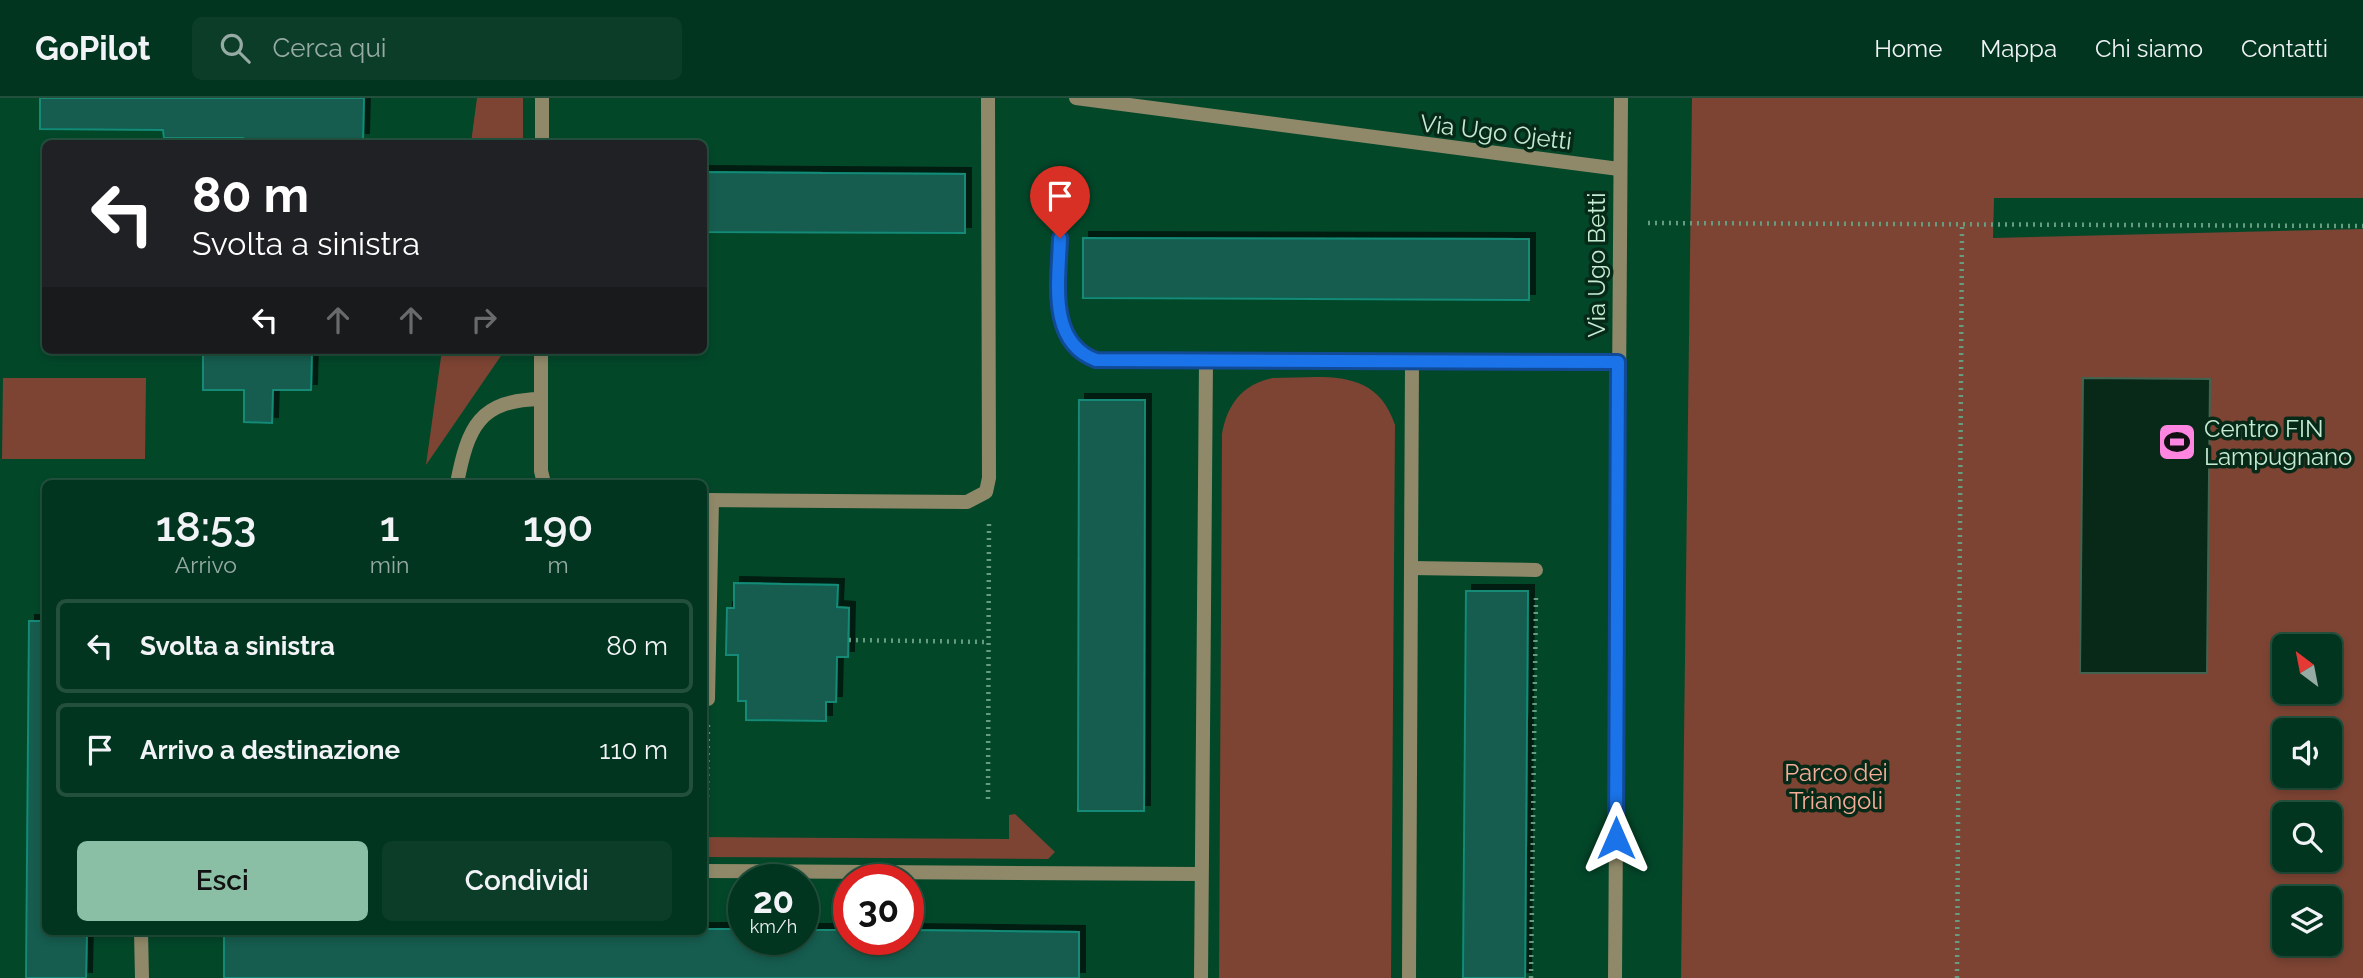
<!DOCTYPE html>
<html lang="it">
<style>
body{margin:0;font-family:Raleway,sans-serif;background:#0c3d28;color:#f1f3f6;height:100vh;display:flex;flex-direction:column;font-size:26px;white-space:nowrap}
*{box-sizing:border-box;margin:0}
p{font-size:23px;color:#96aba4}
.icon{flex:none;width:38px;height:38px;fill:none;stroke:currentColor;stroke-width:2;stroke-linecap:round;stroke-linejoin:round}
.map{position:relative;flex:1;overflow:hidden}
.side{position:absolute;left:42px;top:382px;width:665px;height:455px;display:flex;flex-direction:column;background:#02351f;border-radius:10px;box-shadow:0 4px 10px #0003,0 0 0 2px #23503d}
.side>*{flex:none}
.guide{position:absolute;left:42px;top:42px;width:665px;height:214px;border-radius:10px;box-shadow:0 4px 10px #0003,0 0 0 2px #23503d;background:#202124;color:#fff;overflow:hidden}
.needle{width:46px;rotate:328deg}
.tools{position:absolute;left:2272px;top:536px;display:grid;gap:14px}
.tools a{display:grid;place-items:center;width:70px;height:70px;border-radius:10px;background:#02351f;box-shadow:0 4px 10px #0003,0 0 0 2px #23503d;font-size:35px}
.speed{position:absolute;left:728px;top:766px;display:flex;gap:14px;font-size:35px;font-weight:700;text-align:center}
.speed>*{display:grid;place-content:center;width:91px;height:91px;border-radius:50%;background:#02351f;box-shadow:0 4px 10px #0003,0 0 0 2px #23503d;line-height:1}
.speed small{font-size:18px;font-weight:400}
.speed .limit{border:10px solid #d22;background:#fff;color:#111}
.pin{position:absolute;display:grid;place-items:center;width:60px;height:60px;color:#fff;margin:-72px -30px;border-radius:50% 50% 50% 0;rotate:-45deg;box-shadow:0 0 7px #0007}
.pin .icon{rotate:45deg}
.me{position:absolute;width:77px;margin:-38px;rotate:0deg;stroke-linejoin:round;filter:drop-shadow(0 0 5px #0008)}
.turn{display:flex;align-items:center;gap:24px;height:147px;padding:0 35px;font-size:32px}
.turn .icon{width:91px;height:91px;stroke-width:2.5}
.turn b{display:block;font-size:49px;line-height:60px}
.lanes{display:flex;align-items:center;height:66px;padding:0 35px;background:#0003;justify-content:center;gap:35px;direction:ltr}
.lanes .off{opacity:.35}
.eta{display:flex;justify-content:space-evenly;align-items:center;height:119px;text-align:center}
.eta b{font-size:42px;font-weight:600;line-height:49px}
.action{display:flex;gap:14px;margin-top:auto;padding:14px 35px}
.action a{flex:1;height:80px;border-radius:10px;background:#8abfa5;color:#111;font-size:28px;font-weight:600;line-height:80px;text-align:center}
.action a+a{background:#0c3d28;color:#f1f3f6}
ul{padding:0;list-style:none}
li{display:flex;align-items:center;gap:21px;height:94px;margin:0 14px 10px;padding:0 21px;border:4px solid #23503d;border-radius:10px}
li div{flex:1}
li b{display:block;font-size:26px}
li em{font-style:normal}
header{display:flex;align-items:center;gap:42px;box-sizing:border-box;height:98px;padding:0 35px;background:#02351f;border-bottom:2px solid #23503d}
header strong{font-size:33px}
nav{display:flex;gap:38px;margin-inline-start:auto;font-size:24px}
.search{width:490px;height:63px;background:#0c3d28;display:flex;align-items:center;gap:18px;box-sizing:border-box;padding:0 24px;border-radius:10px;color:#96aba4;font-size:26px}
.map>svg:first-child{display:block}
.green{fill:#7d4433;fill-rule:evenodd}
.water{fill:#092918;stroke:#416350;stroke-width:2}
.building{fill:#125d50;stroke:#128a76;stroke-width:2;filter:url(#shadow)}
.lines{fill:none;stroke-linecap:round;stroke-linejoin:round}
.path{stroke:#679c81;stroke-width:4.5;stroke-dasharray:2 5;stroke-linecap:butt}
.lane{stroke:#908969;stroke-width:14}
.street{stroke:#908969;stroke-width:14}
.route-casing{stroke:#114b97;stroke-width:18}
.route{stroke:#1a73e8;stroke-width:12}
.labels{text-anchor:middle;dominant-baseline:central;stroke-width:7;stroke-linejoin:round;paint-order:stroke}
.street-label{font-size:24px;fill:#c5ebd3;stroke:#072918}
.poi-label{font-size:24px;fill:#c5ebd3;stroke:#072918;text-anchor:start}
.park-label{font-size:24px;fill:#f6ad97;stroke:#072918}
</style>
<header>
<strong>GoPilot</strong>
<div class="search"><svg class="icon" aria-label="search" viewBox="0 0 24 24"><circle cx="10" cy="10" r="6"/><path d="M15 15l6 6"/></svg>Cerca qui</div>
<nav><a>Home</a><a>Mappa</a><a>Chi siamo</a><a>Contatti</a></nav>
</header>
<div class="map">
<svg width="2363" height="880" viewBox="0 0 2363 880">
<defs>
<filter id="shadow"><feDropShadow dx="6" dy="-6" stdDeviation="0" flood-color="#0009"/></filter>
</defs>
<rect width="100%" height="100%" fill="#034729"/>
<g class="green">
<path d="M477,0H523V45H471Z"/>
<path d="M1692,0H2363V100H1994L1993,140L2363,131V880H1681ZM2284,548H2329V593H2284ZM2284,632H2329V677H2284ZM2284,716H2329V761H2284ZM2284,800H2329V845H2284Z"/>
<path d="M442,252H505L426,367Z"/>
<path d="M3,280H146L145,361H2Z"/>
<path d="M1273,280C1323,280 1376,268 1395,327L1391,880H1219L1222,336C1227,307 1242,286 1273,280Z"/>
<path d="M1015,716L1055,754L1048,761L704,759V739L1009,741V717Z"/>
</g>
<path class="water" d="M2083,280L2210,281L2207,575H2080Z"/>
<g class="building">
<path d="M40,0H364L363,41H290V46H243V40H164L163,32L40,31Z"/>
<path d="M704,74L965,76V135L704,134Z"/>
<path d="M1083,140L1529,141V202L1083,200Z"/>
<path d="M203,252H312L311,292H273L272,325L244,324V292H203Z"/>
<path d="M1079,302H1145L1144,713H1078Z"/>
<path d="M734,485L838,487L837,509L849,510L848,559H837L836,604H826V623L746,622V603H738V557H726L727,510H734Z"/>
<path d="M1466,493H1528L1525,880H1463Z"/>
<path d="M29,523H46V833H87L86,880H26Z"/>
<path d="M704,831H744V842H803V832H849V842H908V832L1079,834V880H224V833Z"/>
</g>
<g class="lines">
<g class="path">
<path d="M1648,125L2363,128"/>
<path d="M849,542L989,544"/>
<path d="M707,699L708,626"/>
<path d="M988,701L989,422"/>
<path d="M1531,880L1536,498"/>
<path d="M1957,880L1962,128"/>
</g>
<g class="lane">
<path d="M542,46V0"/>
<path d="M1060,140C1059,182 1047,244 1095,262L1618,264"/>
<path d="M541,252V373L544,385"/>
<path d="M457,385C468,329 479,302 541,301"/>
<path d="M704,402L967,404L986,394L989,380L988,0"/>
<path d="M1411,470L1536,472"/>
<path d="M708,601L712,402"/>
<path d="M704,773L1201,776"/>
<path d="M141,833L142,880"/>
<path d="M1201,880L1206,263"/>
<path d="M1409,880L1412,264"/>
</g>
<g class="street">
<path d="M1076,0L1619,71"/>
<path d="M1615,880L1621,0"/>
</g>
</g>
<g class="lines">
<defs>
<path id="route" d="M1060,140C1059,182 1047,244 1096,262L1618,264L1616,740"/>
</defs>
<use href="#route" class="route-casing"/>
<use href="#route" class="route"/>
</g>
<defs>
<symbol id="stadium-square" viewBox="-11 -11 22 22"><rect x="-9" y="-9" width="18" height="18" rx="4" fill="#fe86e0" stroke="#072918"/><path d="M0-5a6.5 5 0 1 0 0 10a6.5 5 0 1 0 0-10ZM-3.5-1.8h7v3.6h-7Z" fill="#111"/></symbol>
</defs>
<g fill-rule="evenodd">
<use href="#stadium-square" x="2155" y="322" width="44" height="44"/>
</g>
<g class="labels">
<g class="street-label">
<text transform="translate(1496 34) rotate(7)">Via Ugo Ojetti</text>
<text transform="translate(1596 167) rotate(-90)">Via Ugo Betti</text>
</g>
<g class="poi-label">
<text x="2204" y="330">Centro FIN<tspan x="2204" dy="28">Lampugnano</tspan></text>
</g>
<g class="park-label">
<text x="1836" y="674">Parco dei<tspan x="1836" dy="28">Triangoli</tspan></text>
</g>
</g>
</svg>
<div class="tools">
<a><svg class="needle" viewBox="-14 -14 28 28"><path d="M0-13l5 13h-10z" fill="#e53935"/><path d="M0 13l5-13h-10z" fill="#96aba4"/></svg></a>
<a><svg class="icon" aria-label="sound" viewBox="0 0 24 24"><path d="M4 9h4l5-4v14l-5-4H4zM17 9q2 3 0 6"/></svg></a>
<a><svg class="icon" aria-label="search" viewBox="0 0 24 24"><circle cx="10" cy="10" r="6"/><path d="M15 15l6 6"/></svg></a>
<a><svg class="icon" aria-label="layers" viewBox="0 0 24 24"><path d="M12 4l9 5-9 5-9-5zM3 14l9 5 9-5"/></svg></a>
</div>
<div class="speed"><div>20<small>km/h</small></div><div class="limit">30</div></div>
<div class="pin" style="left:1060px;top:140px;background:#d93025"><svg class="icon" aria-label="arrive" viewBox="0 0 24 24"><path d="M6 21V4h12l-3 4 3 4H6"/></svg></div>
<svg class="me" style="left:1616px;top:740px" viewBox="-20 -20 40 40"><path d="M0-17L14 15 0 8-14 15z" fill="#1a73e8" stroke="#fff" stroke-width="4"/></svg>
<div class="guide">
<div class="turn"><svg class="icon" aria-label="left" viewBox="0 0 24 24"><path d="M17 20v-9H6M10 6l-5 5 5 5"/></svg><div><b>80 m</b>Svolta a sinistra</div></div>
<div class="lanes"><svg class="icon" aria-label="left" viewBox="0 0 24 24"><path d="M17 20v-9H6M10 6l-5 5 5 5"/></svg><svg class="icon off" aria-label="ahead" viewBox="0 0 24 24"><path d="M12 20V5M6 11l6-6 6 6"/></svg><svg class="icon off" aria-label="ahead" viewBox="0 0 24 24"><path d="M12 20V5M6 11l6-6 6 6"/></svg><svg class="icon off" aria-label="right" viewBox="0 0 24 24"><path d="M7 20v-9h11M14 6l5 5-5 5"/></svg></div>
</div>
<section class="side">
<div class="eta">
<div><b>18:53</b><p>Arrivo</p></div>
<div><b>1</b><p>min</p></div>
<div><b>190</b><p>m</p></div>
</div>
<ul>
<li><svg class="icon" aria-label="left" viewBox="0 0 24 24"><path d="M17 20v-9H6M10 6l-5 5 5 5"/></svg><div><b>Svolta a sinistra</b></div><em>80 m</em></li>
<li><svg class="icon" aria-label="arrive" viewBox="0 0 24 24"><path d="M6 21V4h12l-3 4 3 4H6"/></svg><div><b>Arrivo a destinazione</b></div><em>110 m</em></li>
</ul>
<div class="action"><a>Esci</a><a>Condividi</a></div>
</section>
</div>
